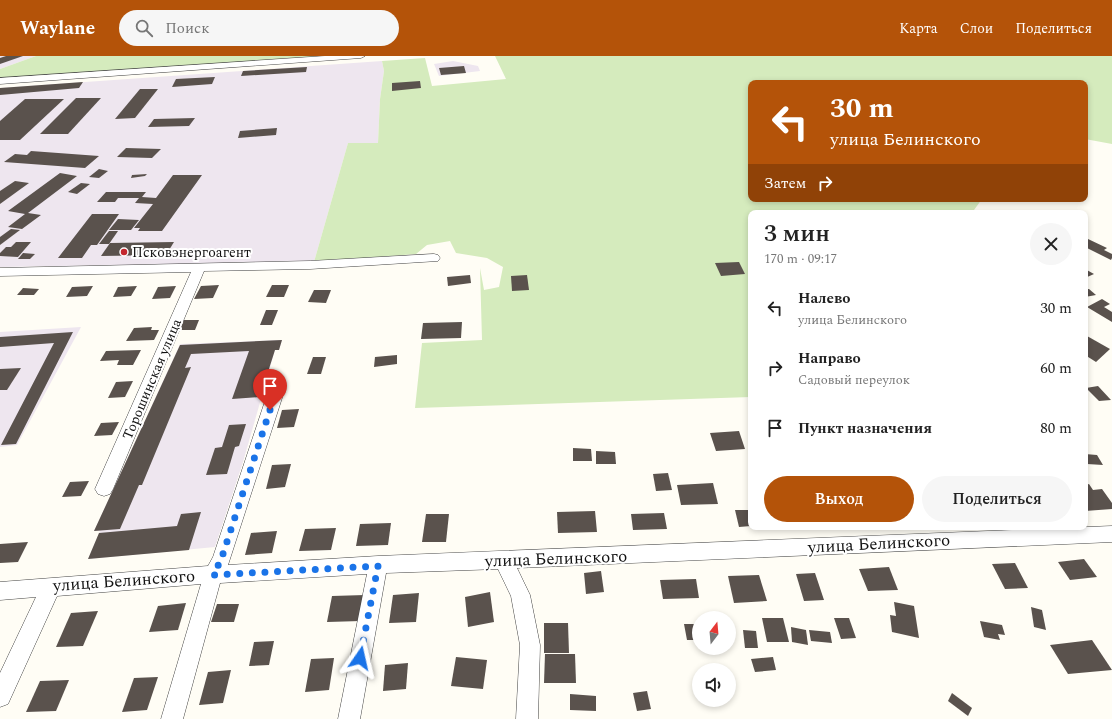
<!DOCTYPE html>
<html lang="ru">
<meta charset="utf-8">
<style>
body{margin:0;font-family:Spectral,serif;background:#f6f6f6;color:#222;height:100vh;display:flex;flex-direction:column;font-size:15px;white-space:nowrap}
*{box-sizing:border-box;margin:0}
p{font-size:13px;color:#767676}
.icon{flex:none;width:22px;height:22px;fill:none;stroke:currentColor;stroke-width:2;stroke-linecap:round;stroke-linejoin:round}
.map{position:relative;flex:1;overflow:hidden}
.sheet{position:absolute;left:748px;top:154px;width:340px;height:320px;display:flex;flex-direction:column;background:#fff;border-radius:8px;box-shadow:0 2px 6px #0003}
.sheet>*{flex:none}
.guide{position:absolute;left:748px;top:24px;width:340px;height:122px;border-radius:8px;box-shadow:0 2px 6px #0003;background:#b45309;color:#fff;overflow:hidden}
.needle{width:26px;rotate:16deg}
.tools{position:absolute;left:692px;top:555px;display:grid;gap:8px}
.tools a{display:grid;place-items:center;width:44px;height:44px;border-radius:50%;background:#fff;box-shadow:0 2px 6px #0003;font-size:20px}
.pin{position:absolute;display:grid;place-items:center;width:34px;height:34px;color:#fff;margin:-41px -17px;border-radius:50% 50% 50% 0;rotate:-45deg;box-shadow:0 0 4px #0007}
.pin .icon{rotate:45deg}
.me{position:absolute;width:44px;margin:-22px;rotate:11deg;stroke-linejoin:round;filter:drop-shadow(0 0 3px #0008)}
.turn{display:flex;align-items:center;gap:14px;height:84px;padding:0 16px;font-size:18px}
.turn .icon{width:52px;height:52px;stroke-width:2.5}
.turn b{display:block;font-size:28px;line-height:34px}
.then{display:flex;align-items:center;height:38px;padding:0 16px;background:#0003;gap:8px;font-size:15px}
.round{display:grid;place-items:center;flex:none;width:42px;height:42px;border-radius:21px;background:#f6f6f6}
.headline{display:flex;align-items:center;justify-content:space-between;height:68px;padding:0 16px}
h1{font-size:24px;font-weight:600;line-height:30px}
.action{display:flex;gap:8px;margin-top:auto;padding:8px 16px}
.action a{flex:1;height:46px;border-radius:24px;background:#b45309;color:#fff;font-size:16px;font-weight:600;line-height:46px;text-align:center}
.action a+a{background:#f6f6f6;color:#222}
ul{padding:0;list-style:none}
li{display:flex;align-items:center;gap:12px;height:60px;padding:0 16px}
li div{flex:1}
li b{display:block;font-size:15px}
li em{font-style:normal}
header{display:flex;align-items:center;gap:24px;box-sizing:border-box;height:56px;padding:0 20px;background:#b45309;color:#fff}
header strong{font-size:19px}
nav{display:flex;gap:22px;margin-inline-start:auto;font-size:14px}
.search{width:280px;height:36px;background:#f6f6f6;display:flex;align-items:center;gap:10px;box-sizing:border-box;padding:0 14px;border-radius:22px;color:#767676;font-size:15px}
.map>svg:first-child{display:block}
.industrial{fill:#eee6ef}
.green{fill:#d5ebbd}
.building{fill:#5a524d}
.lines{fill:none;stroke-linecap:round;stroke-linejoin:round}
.minor-casing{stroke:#444;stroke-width:1}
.minor{fill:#fff;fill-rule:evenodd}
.route{stroke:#1a73e8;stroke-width:7;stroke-dasharray:0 12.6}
.poi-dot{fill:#c4262e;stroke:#fff;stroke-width:1.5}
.labels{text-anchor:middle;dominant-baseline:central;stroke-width:4;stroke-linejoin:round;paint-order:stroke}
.poi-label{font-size:14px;fill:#111;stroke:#fff;text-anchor:start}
.street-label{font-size:14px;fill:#111;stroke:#fff}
.near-street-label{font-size:17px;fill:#111;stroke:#fff}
</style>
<header>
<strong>Waylane</strong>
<div class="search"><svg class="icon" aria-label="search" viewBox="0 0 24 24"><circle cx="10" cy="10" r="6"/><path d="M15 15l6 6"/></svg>Поиск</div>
<nav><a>Карта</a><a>Слои</a><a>Поделиться</a></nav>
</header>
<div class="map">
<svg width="1112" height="663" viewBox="0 0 1112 663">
<rect width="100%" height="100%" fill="#fffdf5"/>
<g class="industrial">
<path d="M0,0H36L0,13Z"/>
<path d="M382,5L384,15L380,43L378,87H348L314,206L0,211V32Z"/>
<path d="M453,5L478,10L480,15L439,20L434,8Z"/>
<path d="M81,271L17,389L0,391V276Z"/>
<path d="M282,284L279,294H275L243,406L215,491L88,503L100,475H94L180,288Z"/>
</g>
<g class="green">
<path d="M36,0H335L0,22V13Z"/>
<path d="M495,0H1112V88L1085,83V27H751V143H982L974,154L956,157H751V341L415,352L422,287L482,284L480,212L484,234L499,231L503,211L487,202L456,197L450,185L427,189L416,198L314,206L348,87H378L380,43L384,15L382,5L425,2L432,30L506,23Z"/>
</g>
<g class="building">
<path d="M6,0H23L0,8V2Z"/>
<path d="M464,10L466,17L441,19L439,12Z"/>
<path d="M307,11L306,16L241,20L243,15Z"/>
<path d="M215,21L212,28L172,31L176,23Z"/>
<path d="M420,25L421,32L392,35V27Z"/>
<path d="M83,26L79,32L0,39V32Z"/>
<path d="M140,33H158L135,62L115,63Z"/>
<path d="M76,42H101L68,78H40Z"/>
<path d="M25,43H64L20,84H0V65Z"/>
<path d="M195,62L189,70L148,71L154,63Z"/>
<path d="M277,72L276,79L238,82L240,75Z"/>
<path d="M126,92L161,93L152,102L117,101Z"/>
<path d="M31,95L99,100L85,112L4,106L15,98L27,99Z"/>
<path d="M99,113L108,115L99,122L89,121Z"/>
<path d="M60,117L77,120L28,157L41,159L22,173L8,171L25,158L8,155Z"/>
<path d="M147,118L145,120L131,122L132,119Z"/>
<path d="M173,119H202L162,175H138L140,172H134L153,148L135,147L139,142H118L115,146H97L106,136H146L142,141L156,142Z"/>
<path d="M15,125L29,127L0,148V135Z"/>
<path d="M81,127L90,128L77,138L68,136Z"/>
<path d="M92,158H119L97,189H91L82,202H58Z"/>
<path d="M118,163L139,164L131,174H109Z"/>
<path d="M11,173L20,174L0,189V181Z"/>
<path d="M109,175H118L109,188H99Z"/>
<path d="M1088,183L1107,192L1104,194L1112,198V202L1111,204L1085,191V185Z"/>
<path d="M16,186H31L18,201L0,200V197L6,191H11Z"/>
<path d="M174,186L166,199L101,200L110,187Z"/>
<path d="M23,197L35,198L30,203H18Z"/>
<path d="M739,206L745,218L721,220L715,207Z"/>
<path d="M1085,213L1094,218L1085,222Z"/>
<path d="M470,219L471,227L448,230L447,221Z"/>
<path d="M527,219L529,234L512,235L511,220Z"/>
<path d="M219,229L213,242L194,243L201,230Z"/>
<path d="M272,229H289L284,241H266Z"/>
<path d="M93,230L87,240L66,241L72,231Z"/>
<path d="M137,230L131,240L113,241L118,231Z"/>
<path d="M176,230L170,242L152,243L158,231Z"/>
<path d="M23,232L39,233L34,239H17Z"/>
<path d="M1085,233H1089L1096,239L1085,241Z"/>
<path d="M314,234H331L326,247L308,246Z"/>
<path d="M1102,243L1110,248L1104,251L1112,256V266L1087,251Z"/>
<path d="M266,254H278L272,269H260Z"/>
<path d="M184,264H199L195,274H179Z"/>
<path d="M462,266L461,282L421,283L423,267Z"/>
<path d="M152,271L151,274H159L154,284L126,285L134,272Z"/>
<path d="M73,276L16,388L1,389L54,287L0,291V281Z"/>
<path d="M1087,280L1110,293L1096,306L1085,299V282Z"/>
<path d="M282,284L279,294H275L260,341L232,343L249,295L191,298L185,312L191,311L142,429H139L120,473L94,475L180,289Z"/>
<path d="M141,294L133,309H117L119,304L100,305L106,295Z"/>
<path d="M397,299V308L374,311L375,301Z"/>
<path d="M313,301H326L321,318H307Z"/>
<path d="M21,312L7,334H0V313Z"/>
<path d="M133,325L125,341L108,342L116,326Z"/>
<path d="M1098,330L1111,344L1099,345L1086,332Z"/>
<path d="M299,353L294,371L277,372L282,354Z"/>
<path d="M119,366L112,379L94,380L101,367Z"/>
<path d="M246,368L239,390L235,391L227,418L206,419L215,392L222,391L229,369Z"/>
<path d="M739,375L745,393L716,395L710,377Z"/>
<path d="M573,392L591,393L592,405H573Z"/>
<path d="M596,395L615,396L616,408H596Z"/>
<path d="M1085,398L1097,399L1103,409L1087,408L1085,404Z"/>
<path d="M291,408L285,431L266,433L272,409Z"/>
<path d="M668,417L672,434L656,435L653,418Z"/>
<path d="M89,425L81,440L62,441L70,426Z"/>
<path d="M713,427L718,448L681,449L677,429Z"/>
<path d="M1089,428L1093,434L1102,433L1112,447V453L1085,455V429Z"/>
<path d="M735,454H751V470L739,471Z"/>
<path d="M595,455L597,476L558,477L557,456Z"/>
<path d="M201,456L189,494L88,503L99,477L177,470L181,458Z"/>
<path d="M664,457L667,473L633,474L631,458Z"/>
<path d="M426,458H449L446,486H422Z"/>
<path d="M391,467L388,489L356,490L360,468Z"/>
<path d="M336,472L331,494L299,495L305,473Z"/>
<path d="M277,475L272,497L245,499L251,477Z"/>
<path d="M28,486L18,506L0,507V488Z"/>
<path d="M1084,503L1097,521L1070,524L1058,506Z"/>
<path d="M1015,507L1028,532L1005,533L992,508Z"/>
<path d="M889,511L898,534L868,535L859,513Z"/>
<path d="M601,515L604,536L586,538L584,517Z"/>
<path d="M815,517L824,544L804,545L796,518Z"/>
<path d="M759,519L767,545L734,547L728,520Z"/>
<path d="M696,523L699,542L663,543L660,524Z"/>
<path d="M490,536L494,566L468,571L465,541Z"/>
<path d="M419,537L416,566L389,567L393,539Z"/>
<path d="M365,539L361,565L327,566L332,540Z"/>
<path d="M894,546L914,550L919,582L892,576L890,559L896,560Z"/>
<path d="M186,547L178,574L149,576L158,550Z"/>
<path d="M217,548H239L234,566H211Z"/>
<path d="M1031,551L1042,554L1046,574L1034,571Z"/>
<path d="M98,555L83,590L56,591L71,557Z"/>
<path d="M762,562H783L789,586H767Z"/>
<path d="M834,562H849L856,582L841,583Z"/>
<path d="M980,565L1002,569L1005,579L998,578L1000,584L984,581Z"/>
<path d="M544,567H568L569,597H544Z"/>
<path d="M684,568H699V584H687Z"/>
<path d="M791,571L806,574L808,589L792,586Z"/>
<path d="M743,574L756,575L758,592H745Z"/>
<path d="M809,574L830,576L832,587L811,585Z"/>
<path d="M1092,584L1112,614L1068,618L1050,589Z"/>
<path d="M274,585L269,609L249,610L254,586Z"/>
<path d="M545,598H575L576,627H544Z"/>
<path d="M456,601L487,604L483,633L451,630Z"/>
<path d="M773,601L776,614L755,616L751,603Z"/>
<path d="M334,602L329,634L305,636L311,603Z"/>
<path d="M408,607L406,633L383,635L385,609Z"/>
<path d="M231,614L223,647L199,649L208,616Z"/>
<path d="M158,621L147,654L122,656L134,622Z"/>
<path d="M69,624L56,655L26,656L40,625Z"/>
<path d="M647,635L651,653L637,655L633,637Z"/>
<path d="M952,637L972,652L968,660L948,645Z"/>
<path d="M570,638L596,640V655L570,654Z"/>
</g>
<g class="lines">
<defs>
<g id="minor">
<path d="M325,0H365L361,2L0,28V22Z"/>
<path d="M434,198L438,199L440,202L438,205L310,213L204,215L113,433L110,438L104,440L98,438L95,433L191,216L0,220V212L310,205Z"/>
<path d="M275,333L280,335L283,339L228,509L378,500L1112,470V486L517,512L530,539L540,589L538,663H516L520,589L511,540L498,513L386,517L360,663H338L367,518L220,527L183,663H161L201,528L57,540L8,648L0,651V617L36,541L0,544V526L208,510L213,501L267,339L270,335Z"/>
</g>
</defs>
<use href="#minor" class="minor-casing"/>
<use href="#minor" class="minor"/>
</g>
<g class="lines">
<path class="route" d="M270,354L221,504L213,519L378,510L360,602"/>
</g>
<circle class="poi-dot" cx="124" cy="196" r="4"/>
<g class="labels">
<g class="poi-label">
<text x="132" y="196">Псковэнергоагент</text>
</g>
<g class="street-label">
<text transform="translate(152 323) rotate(-67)">Торошинская улица</text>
</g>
<g class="near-street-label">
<text transform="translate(879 488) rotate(-3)">улица Белинского</text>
<text transform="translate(556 503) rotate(-2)">улица Белинского</text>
<text transform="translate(124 525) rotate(-4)">улица Белинского</text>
</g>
</g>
</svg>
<div class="tools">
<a><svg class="needle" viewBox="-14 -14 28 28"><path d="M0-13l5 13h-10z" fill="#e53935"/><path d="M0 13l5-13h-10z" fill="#767676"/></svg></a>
<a><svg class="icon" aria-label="sound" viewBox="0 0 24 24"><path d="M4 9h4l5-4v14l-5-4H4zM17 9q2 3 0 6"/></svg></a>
</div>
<div class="pin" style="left:270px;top:354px;background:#d93025"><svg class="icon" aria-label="arrive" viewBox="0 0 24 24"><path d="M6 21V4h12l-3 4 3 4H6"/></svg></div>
<svg class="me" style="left:360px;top:602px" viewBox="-20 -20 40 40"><path d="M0-17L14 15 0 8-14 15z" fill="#1a73e8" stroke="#fff" stroke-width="4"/></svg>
<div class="guide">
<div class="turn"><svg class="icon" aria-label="left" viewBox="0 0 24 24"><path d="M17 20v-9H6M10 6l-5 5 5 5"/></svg><div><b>30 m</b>улица Белинского</div></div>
<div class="then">Затем<svg class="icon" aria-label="right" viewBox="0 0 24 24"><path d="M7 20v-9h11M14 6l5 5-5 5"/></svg></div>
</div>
<section class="sheet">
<div class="headline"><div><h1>3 мин</h1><p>170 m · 09:17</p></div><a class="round"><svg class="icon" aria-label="close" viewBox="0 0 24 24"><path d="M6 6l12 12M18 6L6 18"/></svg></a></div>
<ul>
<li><svg class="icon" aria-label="left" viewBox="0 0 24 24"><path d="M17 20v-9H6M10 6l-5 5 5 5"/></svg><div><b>Налево</b><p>улица Белинского</p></div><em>30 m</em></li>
<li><svg class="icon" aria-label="right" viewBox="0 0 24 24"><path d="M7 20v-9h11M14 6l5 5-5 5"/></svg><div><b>Направо</b><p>Садовый переулок</p></div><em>60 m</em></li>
<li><svg class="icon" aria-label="arrive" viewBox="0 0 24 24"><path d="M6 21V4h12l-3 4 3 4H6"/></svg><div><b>Пункт назначения</b></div><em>80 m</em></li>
</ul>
<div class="action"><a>Выход</a><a>Поделиться</a></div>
</section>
</div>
